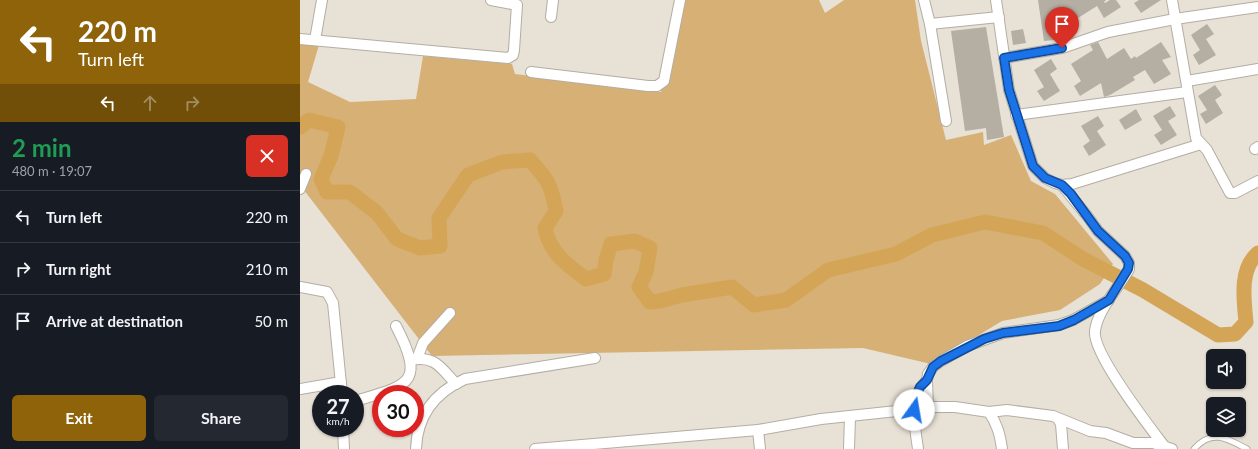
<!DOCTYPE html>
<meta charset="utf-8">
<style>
body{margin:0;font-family:Lato,sans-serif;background:#242831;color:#f1f3f6;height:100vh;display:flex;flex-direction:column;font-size:15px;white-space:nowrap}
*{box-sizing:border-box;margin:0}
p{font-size:13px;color:#9ea1a6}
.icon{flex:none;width:22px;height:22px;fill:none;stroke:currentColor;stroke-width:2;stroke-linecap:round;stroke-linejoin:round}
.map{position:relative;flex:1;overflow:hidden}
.sheet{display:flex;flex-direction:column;background:#171b24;width:300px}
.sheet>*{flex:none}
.guide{background:#8e630a;color:#fff;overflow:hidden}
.buttons{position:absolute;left:906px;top:349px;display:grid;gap:8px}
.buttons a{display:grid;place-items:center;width:40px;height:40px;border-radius:6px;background:#171b24;box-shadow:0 1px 3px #0004;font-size:20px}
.speed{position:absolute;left:12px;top:385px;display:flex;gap:8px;font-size:20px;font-weight:700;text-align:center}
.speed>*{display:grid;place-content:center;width:52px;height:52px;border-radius:50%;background:#171b24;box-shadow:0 1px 3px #0004;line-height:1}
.speed small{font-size:10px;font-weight:400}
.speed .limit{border:6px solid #d22;background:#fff;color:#111}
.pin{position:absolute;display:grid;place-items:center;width:34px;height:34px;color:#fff;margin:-41px -17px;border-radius:50% 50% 50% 0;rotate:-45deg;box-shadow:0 0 4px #0007}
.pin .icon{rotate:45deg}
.me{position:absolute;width:44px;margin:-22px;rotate:13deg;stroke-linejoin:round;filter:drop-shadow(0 0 3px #0008)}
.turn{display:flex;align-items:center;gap:14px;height:84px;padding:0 12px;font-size:18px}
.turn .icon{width:52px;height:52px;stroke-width:2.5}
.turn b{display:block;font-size:28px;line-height:34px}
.lanes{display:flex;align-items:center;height:38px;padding:0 12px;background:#0003;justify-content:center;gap:20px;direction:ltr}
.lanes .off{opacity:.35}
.round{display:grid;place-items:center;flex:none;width:42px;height:42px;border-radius:6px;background:#242831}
.headline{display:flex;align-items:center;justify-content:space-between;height:68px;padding:0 12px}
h1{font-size:24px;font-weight:700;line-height:30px;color:#1e9e55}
.cta{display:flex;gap:8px;margin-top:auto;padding:8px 12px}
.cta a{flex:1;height:46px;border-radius:6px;background:#8e630a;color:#fff;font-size:16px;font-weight:700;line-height:46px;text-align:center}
.cta a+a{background:#242831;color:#f1f3f6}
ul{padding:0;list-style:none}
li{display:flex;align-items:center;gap:12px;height:52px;padding:0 12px;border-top:1px solid #363941}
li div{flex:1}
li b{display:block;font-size:15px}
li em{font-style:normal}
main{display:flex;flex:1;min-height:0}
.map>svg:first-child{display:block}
.green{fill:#d7b075}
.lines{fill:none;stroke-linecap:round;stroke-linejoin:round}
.river{stroke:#d5a557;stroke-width:15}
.building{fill:#b5aea3}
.service-casing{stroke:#b4ada2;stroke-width:7}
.minor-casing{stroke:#b4ada2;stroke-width:12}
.service{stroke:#fff;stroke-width:5}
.minor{stroke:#fff;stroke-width:10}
.route-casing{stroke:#114b97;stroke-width:10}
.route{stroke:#1a73e8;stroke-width:7}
</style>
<main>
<section class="sheet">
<div class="guide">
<div class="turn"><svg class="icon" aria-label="left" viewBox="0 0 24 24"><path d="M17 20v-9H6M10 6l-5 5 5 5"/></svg><div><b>220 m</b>Turn left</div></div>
<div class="lanes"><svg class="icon" aria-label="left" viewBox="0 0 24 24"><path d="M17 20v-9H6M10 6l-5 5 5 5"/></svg><svg class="icon off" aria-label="ahead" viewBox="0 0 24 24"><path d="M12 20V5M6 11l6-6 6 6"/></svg><svg class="icon off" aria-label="right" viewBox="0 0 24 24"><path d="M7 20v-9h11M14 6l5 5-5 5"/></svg></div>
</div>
<div class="headline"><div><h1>2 min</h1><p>480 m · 19:07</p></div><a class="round" style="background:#d93025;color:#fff"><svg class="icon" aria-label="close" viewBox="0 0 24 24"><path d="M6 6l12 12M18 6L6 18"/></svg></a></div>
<ul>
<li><svg class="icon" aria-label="left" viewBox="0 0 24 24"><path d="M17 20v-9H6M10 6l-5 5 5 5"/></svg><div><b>Turn left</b></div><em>220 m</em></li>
<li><svg class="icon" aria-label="right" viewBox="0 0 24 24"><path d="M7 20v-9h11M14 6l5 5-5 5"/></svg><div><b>Turn right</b></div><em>210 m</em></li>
<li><svg class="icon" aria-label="arrive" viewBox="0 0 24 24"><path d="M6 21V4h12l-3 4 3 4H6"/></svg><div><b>Arrive at destination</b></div><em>50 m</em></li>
</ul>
<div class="cta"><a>Exit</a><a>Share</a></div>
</section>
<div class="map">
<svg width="958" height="449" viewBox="0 0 958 449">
<rect width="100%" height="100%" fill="#e8e1d6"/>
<path class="green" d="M375,0H519L525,13L544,0H615L621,41L646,140L683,132L684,145L711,135L731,181L755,194L813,264L800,284L760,310L702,321L631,364L563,348L132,356L0,185V44L19,45L8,82L50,102L116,99L123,56L212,64L215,74L361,92Z"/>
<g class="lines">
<path class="river" d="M0,127L9,120L38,127L31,156L21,179L27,192H50L77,213L97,239L120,248L140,246L139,218L168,175L202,162L230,160C248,180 251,184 256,211L245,228C250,253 266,264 286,279L304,274L306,260L311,244L335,241L350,248L346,272L339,287L350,302L360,301L382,295L432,287L454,305L486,300L528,270L596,254L632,235L685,222L743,233L783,259L843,290L918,335L935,334L946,322C944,300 939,269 958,253"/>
</g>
<g class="building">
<path d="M738,0H806L804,2L805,3L810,0H816L821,7L804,18L797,6L770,23L768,20L753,22L754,40L744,41Z"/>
<path d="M839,0H861L841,13L834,3Z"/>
<path d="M907,24L914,34L906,39L916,55L899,65L893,55L900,50L891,35Z"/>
<path d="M686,27L704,137L687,140L686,128L665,131L651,31Z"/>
<path d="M723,29L726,43L713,45L711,31Z"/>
<path d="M798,42L807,59L824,48L831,59L835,56L836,58L861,42L871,57L862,60L871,74L854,84L845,70L833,77L835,80L810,95L804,97L801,83L780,96L774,86L781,81L771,64L793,50L790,45Z"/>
<path d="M751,59L757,69L750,74L760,91L744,101L737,91L744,87L734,70Z"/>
<path d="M915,85L922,95L915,100L923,113L906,124L900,114L907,110L898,96Z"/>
<path d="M870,106L876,116L868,121L877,135L861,145L854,135L862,130L853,116Z"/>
<path d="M836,109L842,120L825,130L819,120Z"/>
<path d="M798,116L804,126L797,131L806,145L789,156L783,146L790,141L781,126Z"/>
</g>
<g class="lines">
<defs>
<path id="service" d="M894,449C911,429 927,438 947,449"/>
<g id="minor">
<path d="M624,0L630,24L646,121"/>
<path d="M696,0L709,90L733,166L745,178L755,183L762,185L772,184L901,144"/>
<path d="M872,0L896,138L907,150L930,193H935L958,181"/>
<path d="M251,17L253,0"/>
<path d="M630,24L699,17"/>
<path d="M0,39L208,58L213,55L214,50L217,5L191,0"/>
<path d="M15,40L22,0"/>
<path d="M704,58L762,48L808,32L875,19L958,7"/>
<path d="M231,72L348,86H357L364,81L380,0"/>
<path d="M887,81L958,69"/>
<path d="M716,115L887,92"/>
<path d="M955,149L958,147"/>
<path d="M762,185L788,217L798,231L825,256L829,263V269C819,287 797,311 795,331C792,353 849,426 864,446"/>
<path d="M0,189L6,174"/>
<path d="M0,287L27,292L33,303L42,394"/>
<path d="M117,359L123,343L150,313"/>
<path d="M111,360C135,355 141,368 156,384"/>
<path d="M0,389L41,382"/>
<path d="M55,401C109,385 126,384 96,326"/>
<path d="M628,409L627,380L628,374L633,367L641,361L667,346L703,333L759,325L773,320L809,300"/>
<path d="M689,412C697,424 700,434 702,449"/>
<path d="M758,419L761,424L763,449"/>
<path d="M43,428L44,449"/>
<path d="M458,430L521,419L635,407H655L689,412L707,410L753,416L790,431L806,433L833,443H853L872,449"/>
<path d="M116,449C117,416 134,393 165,379L295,358"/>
<path d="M235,449L458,430L460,449"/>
<path d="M549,449L550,416"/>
<path d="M618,449C615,426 608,398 627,380"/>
</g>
</defs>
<use href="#service" class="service-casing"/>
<use href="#minor" class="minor-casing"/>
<use href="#service" class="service"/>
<use href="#minor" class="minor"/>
</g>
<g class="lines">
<defs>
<path id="route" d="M614,410L616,396L620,387L627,380L633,367L641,361L684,339L703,333L759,326L774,320L809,300L828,269L829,263L825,256L798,231L771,194L762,185L745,178L733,166L709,90L704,58L762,48"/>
</defs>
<use href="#route" class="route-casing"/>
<use href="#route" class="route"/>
</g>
</svg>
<div class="buttons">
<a><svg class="icon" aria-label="sound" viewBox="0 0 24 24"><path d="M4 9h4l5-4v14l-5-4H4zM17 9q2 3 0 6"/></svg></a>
<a><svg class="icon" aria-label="layers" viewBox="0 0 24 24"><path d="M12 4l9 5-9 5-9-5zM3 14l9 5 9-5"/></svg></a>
</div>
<div class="speed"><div>27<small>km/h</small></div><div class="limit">30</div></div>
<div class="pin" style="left:762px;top:48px;background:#d93025"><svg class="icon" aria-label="arrive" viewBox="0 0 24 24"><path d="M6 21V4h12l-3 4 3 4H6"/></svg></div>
<svg class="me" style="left:614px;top:410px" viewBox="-20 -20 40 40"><circle r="19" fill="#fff"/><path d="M0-13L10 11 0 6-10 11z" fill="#1a73e8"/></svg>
</div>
</main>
